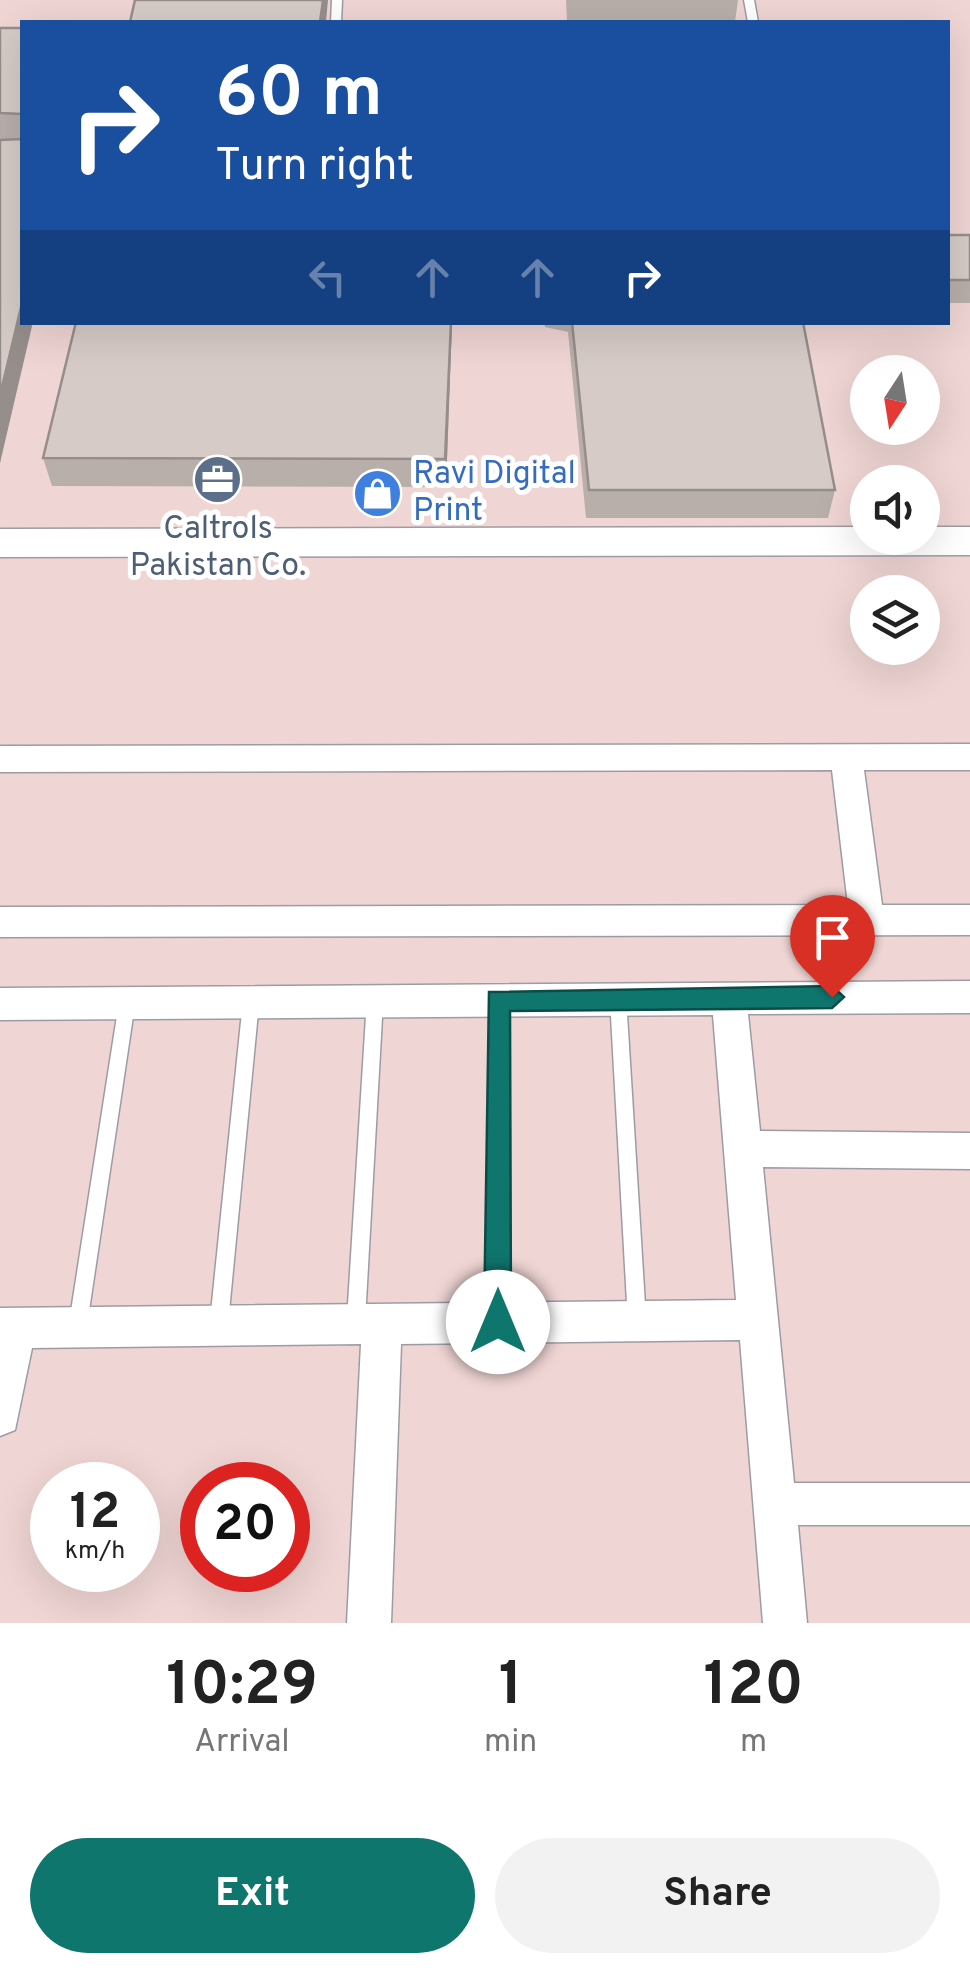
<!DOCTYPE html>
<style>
body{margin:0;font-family:Overpass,sans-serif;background:#f2f2f2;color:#222;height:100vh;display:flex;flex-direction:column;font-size:38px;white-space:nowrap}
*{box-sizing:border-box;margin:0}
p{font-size:32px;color:#767676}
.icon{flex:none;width:55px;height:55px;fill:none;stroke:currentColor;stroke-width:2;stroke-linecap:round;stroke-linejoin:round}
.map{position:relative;height:1623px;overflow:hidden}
.sheet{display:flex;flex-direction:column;background:#fff;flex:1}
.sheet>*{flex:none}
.hud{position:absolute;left:20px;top:20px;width:930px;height:305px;border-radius:0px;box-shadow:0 10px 40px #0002;background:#1a4fa0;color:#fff;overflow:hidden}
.needle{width:65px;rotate:192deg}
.tools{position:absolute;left:850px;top:355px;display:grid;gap:20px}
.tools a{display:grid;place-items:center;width:90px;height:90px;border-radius:50%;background:#fff;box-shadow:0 10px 40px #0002;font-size:50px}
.speed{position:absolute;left:30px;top:1462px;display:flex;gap:20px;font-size:50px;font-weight:700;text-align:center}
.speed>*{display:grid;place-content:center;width:130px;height:130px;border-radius:50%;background:#fff;box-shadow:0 10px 40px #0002;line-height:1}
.speed small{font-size:25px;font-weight:400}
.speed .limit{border:15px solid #d22;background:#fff;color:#111}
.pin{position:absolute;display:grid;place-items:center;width:85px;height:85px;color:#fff;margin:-102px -42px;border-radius:50% 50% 50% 0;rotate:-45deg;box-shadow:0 0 10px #0007}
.pin .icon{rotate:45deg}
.me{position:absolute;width:110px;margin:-55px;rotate:0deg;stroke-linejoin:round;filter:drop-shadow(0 0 8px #0008)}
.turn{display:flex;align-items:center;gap:35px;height:210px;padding:0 30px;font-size:45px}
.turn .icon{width:130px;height:130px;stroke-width:2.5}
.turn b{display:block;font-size:70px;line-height:85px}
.lanes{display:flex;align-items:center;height:95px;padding:0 30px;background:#0003;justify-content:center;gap:50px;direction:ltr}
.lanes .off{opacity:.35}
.eta{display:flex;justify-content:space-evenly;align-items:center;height:170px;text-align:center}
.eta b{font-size:60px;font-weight:700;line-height:70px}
.cta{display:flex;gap:20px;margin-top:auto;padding:20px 30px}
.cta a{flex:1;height:115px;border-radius:60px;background:#0f766e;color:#fff;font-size:40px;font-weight:700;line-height:115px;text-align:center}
.cta a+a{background:#f2f2f2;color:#222}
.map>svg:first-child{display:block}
.industrial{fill:#efd5d4;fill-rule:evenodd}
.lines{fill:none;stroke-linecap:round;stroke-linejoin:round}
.lane-casing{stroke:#9f9ba4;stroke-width:3}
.street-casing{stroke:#9f9ba4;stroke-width:3}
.secondary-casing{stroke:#9f9ba4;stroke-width:3}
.lane{fill:#fff;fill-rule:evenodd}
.street{fill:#fff;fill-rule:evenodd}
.secondary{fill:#fff;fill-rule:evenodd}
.wall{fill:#b8afab}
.shaded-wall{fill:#968e8b}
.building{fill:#d6cbc7;stroke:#968e8b;stroke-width:2.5}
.route{fill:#0f766e;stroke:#0a4d48;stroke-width:2.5}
.labels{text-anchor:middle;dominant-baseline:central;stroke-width:10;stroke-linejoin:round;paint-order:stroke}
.shop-label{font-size:32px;fill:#366cbe;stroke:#fff;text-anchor:start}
.service-label{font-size:32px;fill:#4e5e75;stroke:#fff}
</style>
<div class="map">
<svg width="970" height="1623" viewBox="0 0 970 1623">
<rect width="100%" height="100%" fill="#e7e4ed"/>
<path class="industrial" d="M0,0H970V1623H0ZM22,22H948V322H22ZM868,372H922V428H868ZM868,482H922V538H868ZM868,592H922V648H868ZM52,1485H138V1570H52ZM202,1485H288V1570H202Z"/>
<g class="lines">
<defs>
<g id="lane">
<path d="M332,0H342L341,22H331Z"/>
<path d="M744,0H754L758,22H748Z"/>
<path d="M618,991L624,993L626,998L646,1321L644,1328L637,1330L630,1328L628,1321L610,998L612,993Z"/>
<path d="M375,993L381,995L383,1000L365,1320L363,1327L356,1329L349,1327L347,1320L367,1000L369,995Z"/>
<path d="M498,993L504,995L506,1000L507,1323L505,1330L498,1332L491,1330L489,1323L490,1000L492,995Z"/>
<path d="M251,995L257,997L259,1002L228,1322L226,1329L219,1331L212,1329L210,1322L243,1002L245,997Z"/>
<path d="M127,996L133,998L135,1003L87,1324L85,1331L78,1333L71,1331L69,1324L119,1003L121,998Z"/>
</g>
<g id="street">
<path d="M970,744V770H864L882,905H970V935L0,937V907L848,905L832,770L0,772V746Z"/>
<path d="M970,981V1013L748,1014L760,1131L970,1133V1169L763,1167L794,1483H970V1525H798L807,1623H763L740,1340L401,1344L391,1623H347L361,1344L32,1348L15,1430L0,1436V1308L736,1300L713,1015L0,1020V988Z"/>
</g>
<path id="secondary" d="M868,527V538H922V527H970V555L0,557V529Z"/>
</defs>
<use href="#lane" class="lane-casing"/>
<use href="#street" class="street-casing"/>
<use href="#secondary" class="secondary-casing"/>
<use href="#lane" class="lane"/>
<use href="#street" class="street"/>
<use href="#secondary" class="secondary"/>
</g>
<g class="wall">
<path d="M566,0H738L735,22L567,21Z"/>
<path d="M0,28H22V322L0,463Z"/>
<rect x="948" y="235" width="22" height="68"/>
<path d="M76,322H452L446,487L52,486L43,458Z"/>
<path d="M544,322H803L835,490L828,518H586L568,332L545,327Z"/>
</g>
<g class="shaded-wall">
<path d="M323,0H328L326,22H320Z"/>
<path d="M22,303V322H33L0,463V395Z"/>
<path d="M451,322H452L446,487L445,459Z"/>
</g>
<g class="building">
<path d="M135,0H323L320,22H130Z"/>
<path d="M0,28H22V114L0,113Z"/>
<path d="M22,139V303L0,395V140Z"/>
<rect x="948" y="235" width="22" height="45"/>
<path d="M76,322H451L445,459L43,458Z"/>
<path d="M572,322H803L835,490H589Z"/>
</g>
<path class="route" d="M832,986L844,997L832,1008L510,1011L511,1322L507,1332L498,1336L488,1332L484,1322L489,992Z"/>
<defs>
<symbol id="office-disc" viewBox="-11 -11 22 22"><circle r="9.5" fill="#5c6f8a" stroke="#fff"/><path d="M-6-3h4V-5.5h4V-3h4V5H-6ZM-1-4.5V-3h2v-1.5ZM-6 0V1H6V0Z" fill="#fff"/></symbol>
<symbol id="shop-disc" viewBox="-11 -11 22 22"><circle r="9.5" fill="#3f7fe0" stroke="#fff"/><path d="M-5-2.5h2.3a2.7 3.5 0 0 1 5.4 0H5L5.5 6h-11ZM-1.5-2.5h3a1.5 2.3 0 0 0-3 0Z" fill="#fff"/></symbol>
</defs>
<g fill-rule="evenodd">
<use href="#office-disc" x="190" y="452" width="55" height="55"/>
<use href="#shop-disc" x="350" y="466" width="55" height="55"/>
</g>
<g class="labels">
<g class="shop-label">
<text x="413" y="475">Ravi Digital<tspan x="413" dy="37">Print</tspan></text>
</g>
<g class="service-label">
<text x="218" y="530">Caltrols<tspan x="218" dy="37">Pakistan Co.</tspan></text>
</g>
</g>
</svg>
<div class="tools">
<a><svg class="needle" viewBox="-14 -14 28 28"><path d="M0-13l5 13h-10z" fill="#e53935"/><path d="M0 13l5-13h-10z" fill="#767676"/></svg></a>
<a><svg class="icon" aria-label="sound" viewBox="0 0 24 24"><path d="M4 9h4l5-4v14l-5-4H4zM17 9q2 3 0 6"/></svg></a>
<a><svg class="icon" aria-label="layers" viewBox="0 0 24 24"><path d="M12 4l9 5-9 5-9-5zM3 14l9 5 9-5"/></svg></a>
</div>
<div class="speed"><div>12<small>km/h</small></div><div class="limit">20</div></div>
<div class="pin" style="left:832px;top:997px;background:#d93025"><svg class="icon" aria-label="arrive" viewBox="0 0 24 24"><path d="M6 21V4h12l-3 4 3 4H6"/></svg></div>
<svg class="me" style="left:498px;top:1322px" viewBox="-20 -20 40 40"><circle r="19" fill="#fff"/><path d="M0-13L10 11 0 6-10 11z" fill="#0f766e"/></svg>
<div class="hud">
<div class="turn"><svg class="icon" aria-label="right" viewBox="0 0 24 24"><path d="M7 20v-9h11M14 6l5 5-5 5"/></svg><div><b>60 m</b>Turn right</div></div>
<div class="lanes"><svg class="icon off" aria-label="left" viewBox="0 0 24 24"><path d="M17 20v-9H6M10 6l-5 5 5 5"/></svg><svg class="icon off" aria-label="ahead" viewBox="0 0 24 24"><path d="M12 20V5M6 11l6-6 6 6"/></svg><svg class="icon off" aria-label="ahead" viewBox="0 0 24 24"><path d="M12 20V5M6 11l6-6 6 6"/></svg><svg class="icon" aria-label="right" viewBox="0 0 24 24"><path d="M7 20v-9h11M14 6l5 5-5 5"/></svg></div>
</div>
</div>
<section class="sheet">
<div class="eta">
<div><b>10:29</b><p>Arrival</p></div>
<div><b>1</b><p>min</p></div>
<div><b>120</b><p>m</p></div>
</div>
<div class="cta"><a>Exit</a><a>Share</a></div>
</section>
